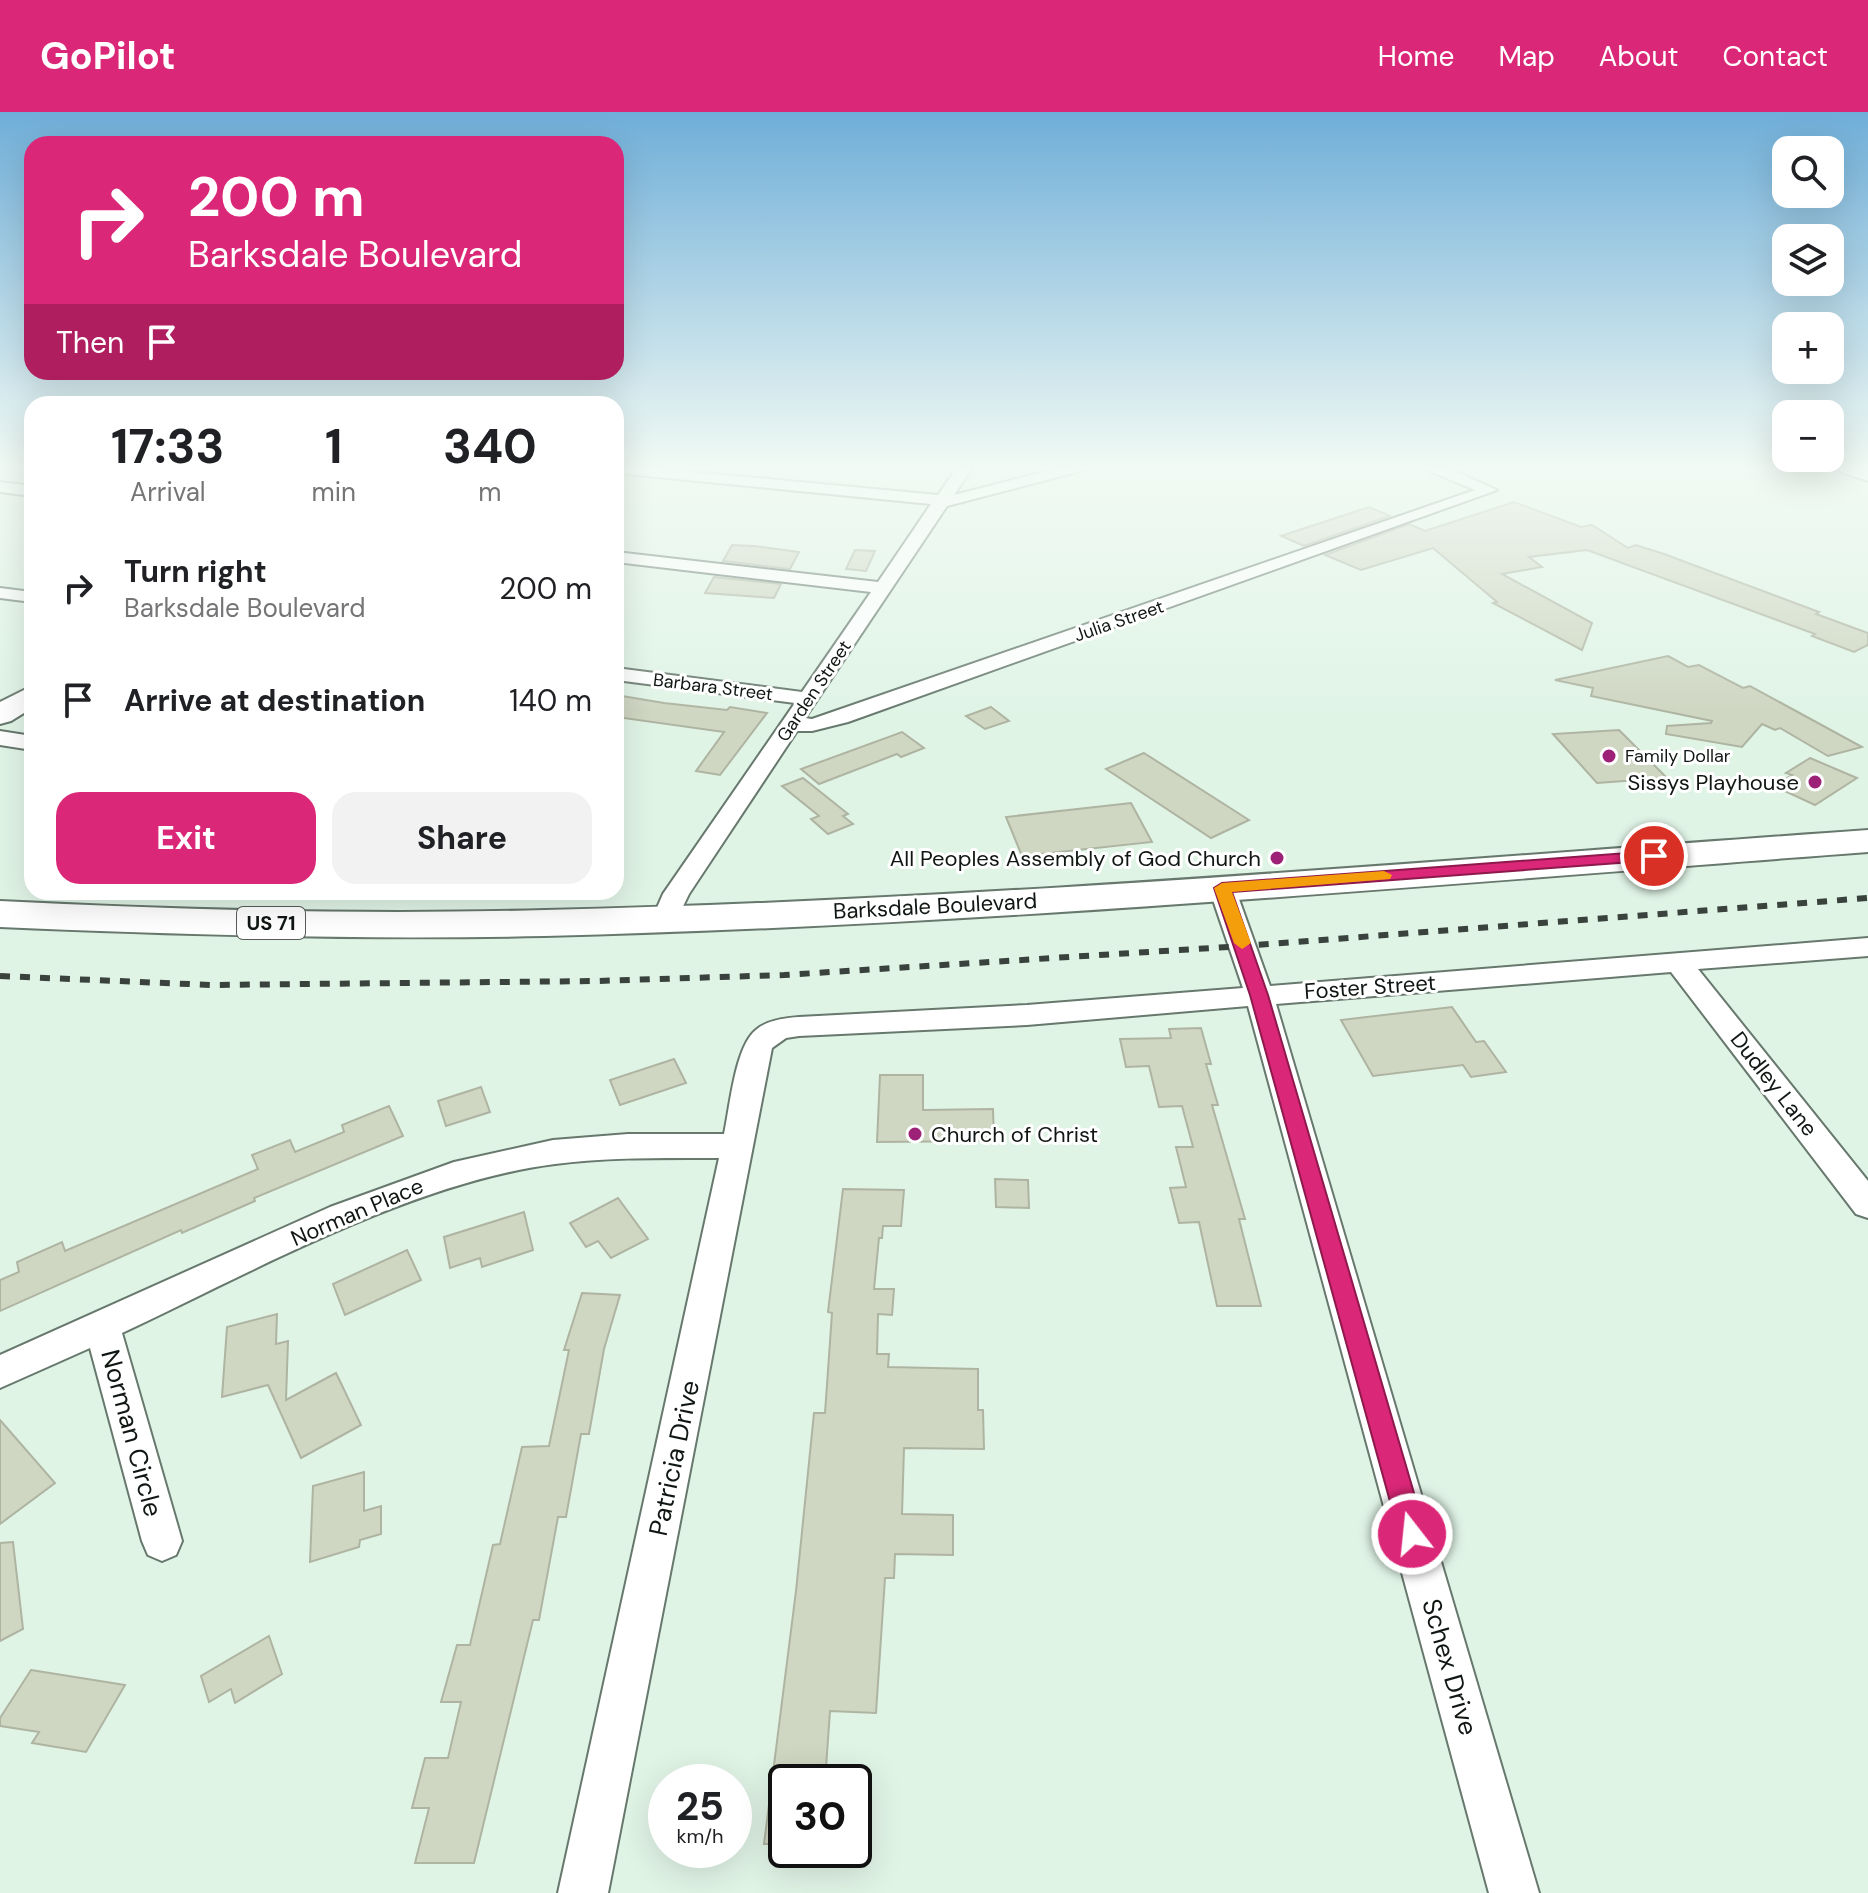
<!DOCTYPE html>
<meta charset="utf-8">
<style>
body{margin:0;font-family:"DM Sans",sans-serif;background:#f2f2f2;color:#202124;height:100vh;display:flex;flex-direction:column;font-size:30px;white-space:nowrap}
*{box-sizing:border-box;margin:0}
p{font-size:26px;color:#757577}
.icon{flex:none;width:44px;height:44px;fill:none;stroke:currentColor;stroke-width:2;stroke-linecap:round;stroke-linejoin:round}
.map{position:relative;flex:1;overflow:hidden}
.sheet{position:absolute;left:24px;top:284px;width:600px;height:504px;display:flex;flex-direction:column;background:#fff;border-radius:24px;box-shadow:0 8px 32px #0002}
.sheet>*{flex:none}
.banner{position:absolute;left:24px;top:24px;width:600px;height:244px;border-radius:24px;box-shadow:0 8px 32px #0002;background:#db2777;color:#fff;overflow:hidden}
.tools{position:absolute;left:1772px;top:24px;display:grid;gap:16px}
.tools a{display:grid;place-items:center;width:72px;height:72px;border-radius:16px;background:#fff;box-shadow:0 8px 32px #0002;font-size:40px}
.speed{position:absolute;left:648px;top:1652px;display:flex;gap:16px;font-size:40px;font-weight:700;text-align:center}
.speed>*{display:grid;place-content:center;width:104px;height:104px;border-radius:50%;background:#fff;box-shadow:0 8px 32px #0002;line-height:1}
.speed small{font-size:20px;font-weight:400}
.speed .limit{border:4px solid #111;border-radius:12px;background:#fff;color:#111}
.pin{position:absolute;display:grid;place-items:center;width:68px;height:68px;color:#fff;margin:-34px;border:4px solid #fff;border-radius:50%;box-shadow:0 2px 8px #0007}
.me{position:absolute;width:88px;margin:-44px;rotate:344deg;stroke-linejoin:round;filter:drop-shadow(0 0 6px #0008)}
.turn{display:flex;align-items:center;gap:28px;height:168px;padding:0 32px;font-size:36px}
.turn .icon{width:104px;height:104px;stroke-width:2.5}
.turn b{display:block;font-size:56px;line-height:68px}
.then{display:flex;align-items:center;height:76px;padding:0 32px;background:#0003;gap:16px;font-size:30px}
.eta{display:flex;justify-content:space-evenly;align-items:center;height:136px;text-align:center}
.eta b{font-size:48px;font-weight:700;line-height:56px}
.primary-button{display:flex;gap:16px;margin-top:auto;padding:16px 32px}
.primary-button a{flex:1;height:92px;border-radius:24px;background:#db2777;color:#fff;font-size:32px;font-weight:700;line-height:92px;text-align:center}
.primary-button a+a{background:#f2f2f2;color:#202124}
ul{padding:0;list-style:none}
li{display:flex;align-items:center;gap:24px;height:112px;padding:0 32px}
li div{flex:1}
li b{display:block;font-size:30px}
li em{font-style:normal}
header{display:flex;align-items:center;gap:48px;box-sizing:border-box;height:112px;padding:0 40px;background:#db2777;color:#fff}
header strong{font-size:38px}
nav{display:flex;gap:44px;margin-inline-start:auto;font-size:28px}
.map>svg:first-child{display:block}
.building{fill:#cfd6c2;stroke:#aeb4a1;stroke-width:2}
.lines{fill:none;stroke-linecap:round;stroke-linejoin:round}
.street-casing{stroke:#67786d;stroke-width:4}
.secondary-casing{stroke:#67786d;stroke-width:4}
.primary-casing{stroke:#67786d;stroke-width:4}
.street{fill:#fff;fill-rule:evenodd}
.secondary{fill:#fff;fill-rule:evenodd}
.primary{fill:#fff;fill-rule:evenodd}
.rail{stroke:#39423c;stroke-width:6;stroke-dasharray:10 10;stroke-linecap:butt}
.route{fill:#db2777;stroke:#8e194d;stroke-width:2}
.slow{fill:#f59e0b}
.poi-dot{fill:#9d2177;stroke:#fff;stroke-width:3}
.labels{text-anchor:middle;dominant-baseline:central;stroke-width:6;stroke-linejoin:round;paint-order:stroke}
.far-street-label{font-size:18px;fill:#101712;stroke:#fff}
.far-poi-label{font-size:18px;fill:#101712;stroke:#fff;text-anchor:start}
.shield{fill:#fff;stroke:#585d59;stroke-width:2}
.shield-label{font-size:20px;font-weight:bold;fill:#101712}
.poi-label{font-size:22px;fill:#101712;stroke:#fff;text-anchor:end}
.street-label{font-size:22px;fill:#101712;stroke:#fff}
.near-street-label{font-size:26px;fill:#101712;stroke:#fff}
</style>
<header>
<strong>GoPilot</strong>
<nav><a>Home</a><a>Map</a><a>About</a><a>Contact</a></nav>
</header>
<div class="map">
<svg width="1868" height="1781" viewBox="0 0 1868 1781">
<rect width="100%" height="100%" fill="#e0f4e6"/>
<g class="building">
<path d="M1514,390L1581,415L1592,413L1628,436L1636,433L1664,442L1819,500L1816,502L1868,521V533L1854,540L1812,524L1815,522L1587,438L1529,445L1542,455L1502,462L1592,511L1582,538L1493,491L1497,490L1433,436L1361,458L1325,443L1409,412L1425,419Z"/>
<path d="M1369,395L1390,404L1304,434L1281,424Z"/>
<path d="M732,433L754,434L799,440L790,457L723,449Z"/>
<path d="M855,438L875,439L866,459L846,457Z"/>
<path d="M714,465L781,472L774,486L705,481Z"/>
<path d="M1668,544L1688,555L1699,553L1743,576L1750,574L1862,635L1828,644L1780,616L1775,618L1762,612L1742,635L1666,622L1667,614L1711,611L1712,609L1591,584L1593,576L1555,568Z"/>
<path d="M616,583L664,591L727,598L730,595L767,601L720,663L696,659L724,620L616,605Z"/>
<path d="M991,595L1009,609L985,617L966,604Z"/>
<path d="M1619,618L1667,666L1597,671L1553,622Z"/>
<path d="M902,620L924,636L901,645L897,642L819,672L801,657Z"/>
<path d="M1144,641L1249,708L1211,726L1106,657Z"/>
<path d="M1810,646L1857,666L1815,693L1774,674L1792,663L1786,661Z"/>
<path d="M803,666L848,702L843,704L853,712L828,722L811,707L819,704L782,674Z"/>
<path d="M1131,691L1152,730L1022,744L1006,705Z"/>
<path d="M1452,895L1476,930L1484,929L1506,960L1471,965L1463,953L1373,964L1341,908Z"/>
<path d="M1201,916L1211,952H1206L1218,993H1212L1245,1107H1239L1261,1194H1217L1199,1110L1179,1111L1170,1076L1186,1075L1176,1035H1193L1182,994L1159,995L1149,954L1126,955L1120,927L1171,926L1169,917Z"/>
<path d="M674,947L686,971L620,993L610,968Z"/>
<path d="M880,963H923V998L993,997L994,1029L877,1030Z"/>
<path d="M481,975L490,1000L446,1014L438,989Z"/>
<path d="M389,994L403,1024L254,1086L255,1089L182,1121L181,1118L0,1199V1168L19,1160L17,1150L62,1130L65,1139L258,1057L252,1043L290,1028L295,1040L344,1020L342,1013Z"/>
<path d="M995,1067L1028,1068L1029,1096L996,1095Z"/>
<path d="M843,1077L904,1078L901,1114H883L882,1126H879L874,1177H894L892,1203L878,1202L877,1242H889L888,1255L978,1257V1298H983L984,1337L904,1336L902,1402L953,1403V1443L895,1442L894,1466H885L876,1601L830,1599L825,1670H786V1732H764L796,1479L814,1301H825L832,1201L828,1200Z"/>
<path d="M618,1086L648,1127L611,1146L598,1129L586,1135L570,1111Z"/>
<path d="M524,1100L533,1138L482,1155L480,1146L450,1156L444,1125Z"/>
<path d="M407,1138L421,1168L345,1203L333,1172Z"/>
<path d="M582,1181L620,1183L604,1237L589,1322H581L566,1405H558L539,1508H533L474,1751H415L429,1696H412L425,1646H448L461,1590H441L457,1533H470L493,1433L500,1432L522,1335L549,1334L569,1238H564Z"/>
<path d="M277,1202L276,1232L288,1229L286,1288L336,1261L361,1313L301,1346L268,1273L222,1285L227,1215Z"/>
<path d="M0,1308L55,1371L0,1412Z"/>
<path d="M364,1360V1399L381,1394V1422L360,1428L359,1435L310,1450L313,1374Z"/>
<path d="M13,1430L23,1517L0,1529V1431Z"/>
<path d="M269,1524L282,1562L235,1591L231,1577L209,1590L201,1564Z"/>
<path d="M31,1558L125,1573L86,1640L32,1631L39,1620L0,1614V1606Z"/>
</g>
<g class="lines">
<defs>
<g id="street">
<path d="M616,353L938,383L959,353H974L954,383L1071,353H1094L1092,356L947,394L805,606L812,607L1475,378L1422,356L1420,353H1440L1497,378L848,610L812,619H797L689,782L674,813H656L652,807L663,782L795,591L616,568V556L802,580L871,480L616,450V440L878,470L931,392L616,361Z"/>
<path d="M1821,353H1845L1868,359V369Z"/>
<path d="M0,370L32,374V384L0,380Z"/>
<path d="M0,476L32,480V490L0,486Z"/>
<path d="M0,619L32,624V638L0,633Z"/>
<path d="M1222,768L1231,771L1235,776L1270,874L1868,826V844L1698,857L1868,1069V1106L1856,1102L1671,860L1276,892L1539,1781H1489L1248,894L1027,913L799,924L786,926L772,936L608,1781H558L719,1046C664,1046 610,1045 555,1052C413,1070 252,1160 122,1221L182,1429L176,1443L162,1449L148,1443L142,1429L90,1236L0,1276V1243L330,1095L454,1050L553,1028L628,1022H724C730,995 735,933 757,917C768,908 785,906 799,905L1027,893L1243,876L1209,776L1213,771Z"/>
</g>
<path id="secondary" d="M32,574V596L11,609L0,612V590Z"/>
<path id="primary" d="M1868,718V740C1427,773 987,813 545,824C363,828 182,823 0,815V789C182,798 363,803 545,798C987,788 1427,749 1868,718Z"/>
</defs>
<use href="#street" class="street-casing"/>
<use href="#secondary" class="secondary-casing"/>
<use href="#primary" class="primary-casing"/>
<use href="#street" class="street"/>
<use href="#secondary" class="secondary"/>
<use href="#primary" class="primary"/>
<path class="rail" d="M0,864L211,873L596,869L784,863L1243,834L1868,786"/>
</g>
<linearGradient id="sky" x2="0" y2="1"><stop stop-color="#6faed8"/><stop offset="0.59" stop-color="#f1faf4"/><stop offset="1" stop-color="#f1faf4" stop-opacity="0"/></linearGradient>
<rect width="1868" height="602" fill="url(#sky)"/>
<path class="route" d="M1654,739L1662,744L1659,748L1232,780L1268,883L1426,1422L1422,1431L1412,1435L1403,1431L1399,1422L1250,883L1214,776L1222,771Z"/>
<path class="slow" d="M1384,759L1392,763L1390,767L1232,780L1251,831L1242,837L1234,831L1214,776L1222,771Z"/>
<g class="poi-dot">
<circle cx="1609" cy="644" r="8"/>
<circle cx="1815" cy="670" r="8"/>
<circle cx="1277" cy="746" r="8"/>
<circle cx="915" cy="1022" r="8"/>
</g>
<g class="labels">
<g class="far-street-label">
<text transform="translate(1119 509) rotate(-19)">Julia Street</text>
<text transform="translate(713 575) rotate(7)">Barbara Street</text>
<text transform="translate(814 579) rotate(-56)">Garden Street</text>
</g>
<g class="far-poi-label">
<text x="1625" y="644">Family Dollar</text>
</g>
<rect class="shield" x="237" y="795" width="68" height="32" rx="6"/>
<g class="shield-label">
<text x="271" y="811">US 71</text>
</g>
<g class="poi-label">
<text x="1799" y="670">Sissys Playhouse</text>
<text x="1261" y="746">All Peoples Assembly of God Church</text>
<text x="931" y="1022" text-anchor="start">Church of Christ</text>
</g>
<g class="street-label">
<text transform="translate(935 794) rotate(-3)">Barksdale Boulevard</text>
<text transform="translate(1370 875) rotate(-4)">Foster Street</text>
<text transform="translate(1774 972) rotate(52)">Dudley Lane</text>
<text transform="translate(357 1100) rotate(-23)">Norman Place</text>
</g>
<g class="near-street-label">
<text transform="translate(132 1321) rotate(75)">Norman Circle</text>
<text transform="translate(674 1346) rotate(-78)">Patricia Drive</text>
<text transform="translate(1450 1555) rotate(74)">Schex Drive</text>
</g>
</g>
</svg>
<div class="tools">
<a><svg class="icon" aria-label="search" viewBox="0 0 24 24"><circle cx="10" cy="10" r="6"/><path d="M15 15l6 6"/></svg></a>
<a><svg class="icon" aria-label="layers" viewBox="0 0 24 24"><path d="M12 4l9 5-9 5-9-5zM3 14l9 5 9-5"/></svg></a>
<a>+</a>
<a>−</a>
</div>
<div class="speed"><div>25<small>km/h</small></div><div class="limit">30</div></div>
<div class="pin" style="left:1654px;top:744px;background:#d93025"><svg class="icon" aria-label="arrive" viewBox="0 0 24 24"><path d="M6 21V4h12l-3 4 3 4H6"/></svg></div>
<svg class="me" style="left:1412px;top:1422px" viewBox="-20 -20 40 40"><circle r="17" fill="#db2777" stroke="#fff" stroke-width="3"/><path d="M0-11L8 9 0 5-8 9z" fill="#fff"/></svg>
<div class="banner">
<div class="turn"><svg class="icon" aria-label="right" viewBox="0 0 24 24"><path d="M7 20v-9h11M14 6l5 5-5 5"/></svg><div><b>200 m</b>Barksdale Boulevard</div></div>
<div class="then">Then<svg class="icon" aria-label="arrive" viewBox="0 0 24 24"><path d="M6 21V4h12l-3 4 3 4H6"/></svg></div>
</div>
<section class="sheet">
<div class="eta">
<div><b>17:33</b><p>Arrival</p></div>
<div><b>1</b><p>min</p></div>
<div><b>340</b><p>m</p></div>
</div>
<ul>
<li><svg class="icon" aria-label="right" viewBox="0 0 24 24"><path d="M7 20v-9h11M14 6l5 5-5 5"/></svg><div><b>Turn right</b><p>Barksdale Boulevard</p></div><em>200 m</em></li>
<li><svg class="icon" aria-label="arrive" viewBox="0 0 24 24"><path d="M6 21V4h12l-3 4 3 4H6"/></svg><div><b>Arrive at destination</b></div><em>140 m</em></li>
</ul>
<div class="primary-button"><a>Exit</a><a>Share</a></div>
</section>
</div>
